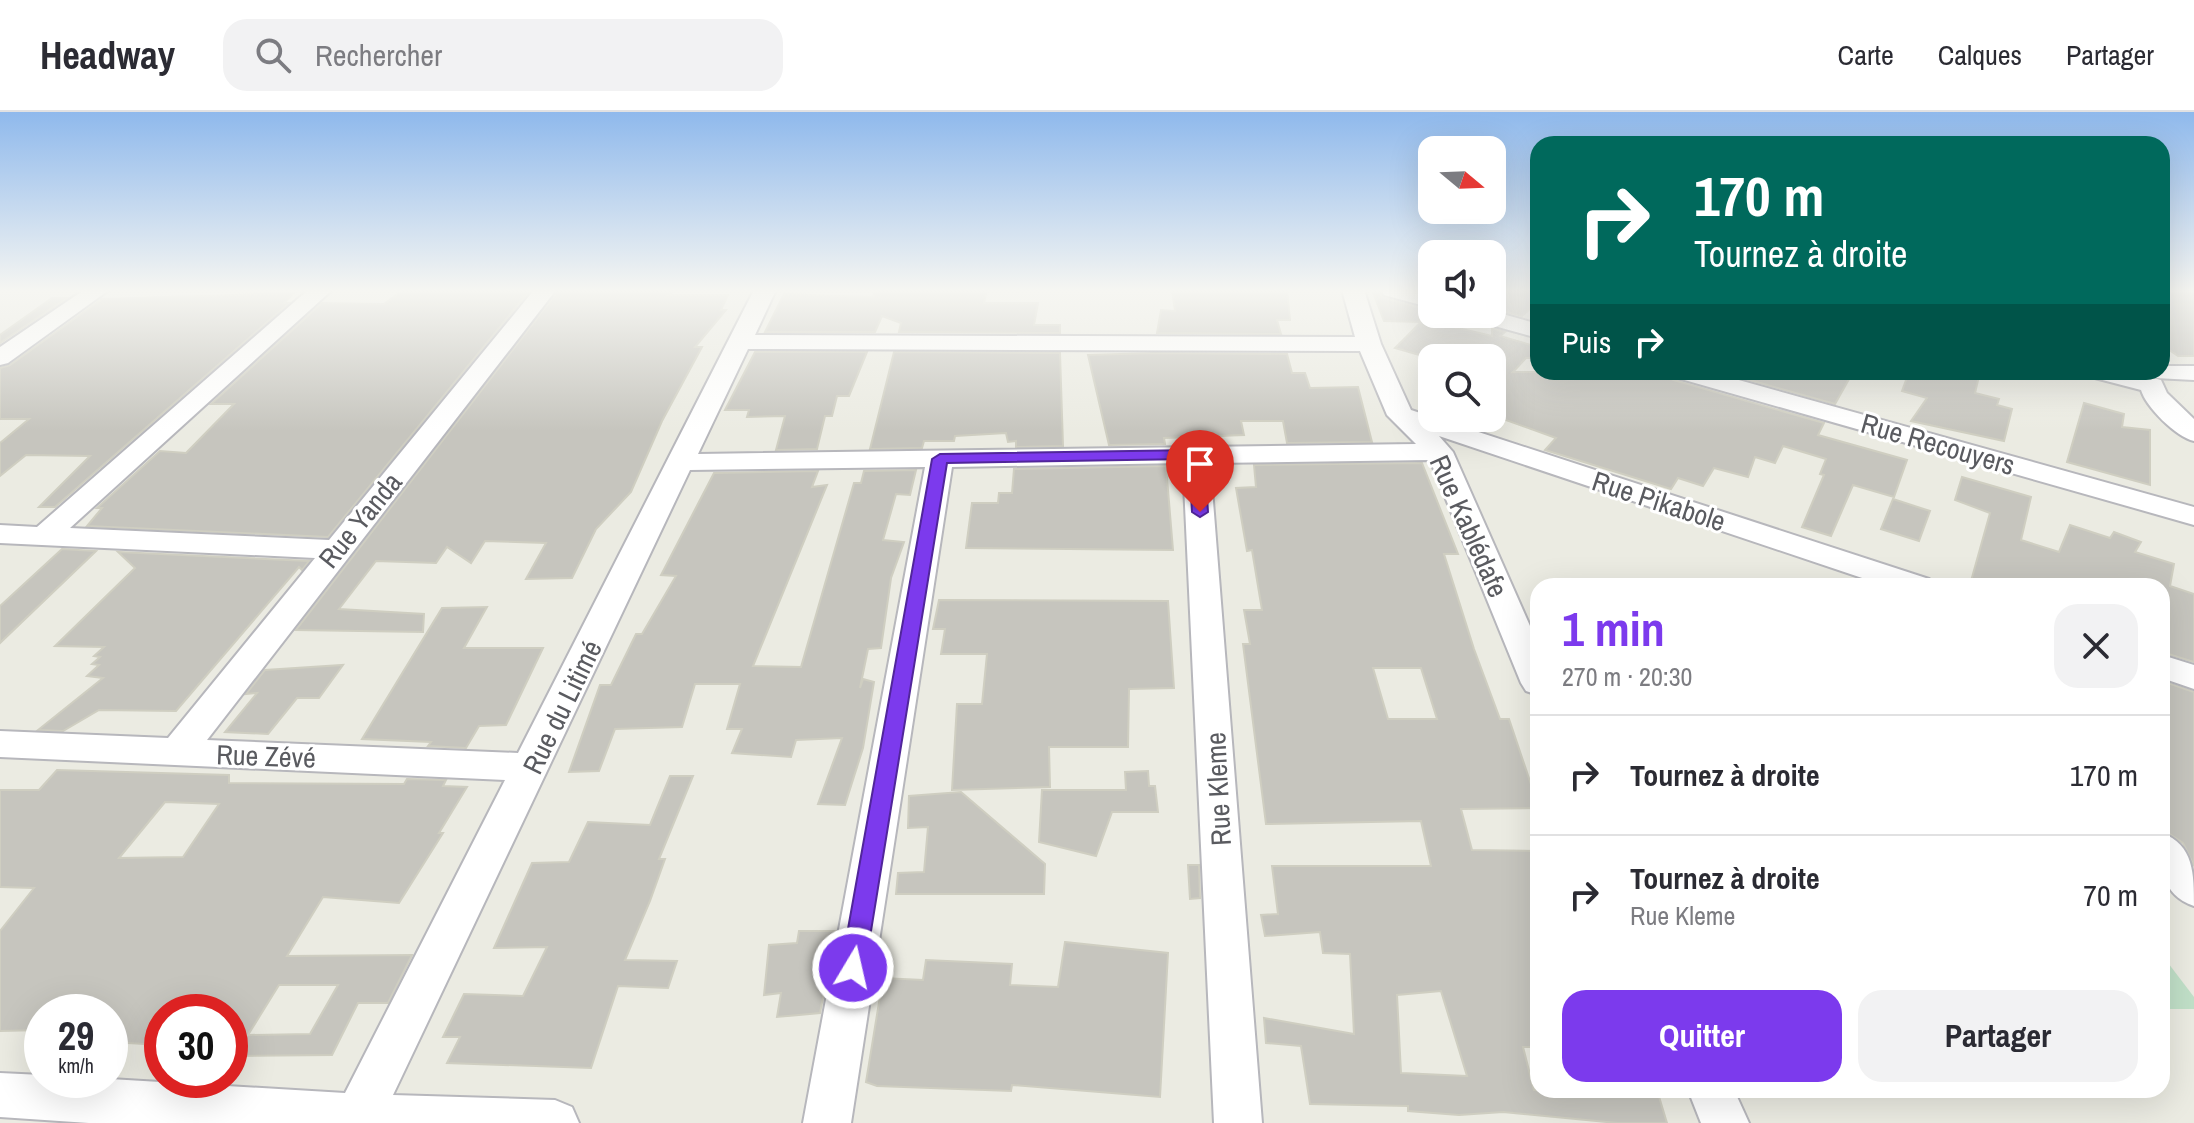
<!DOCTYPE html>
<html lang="fr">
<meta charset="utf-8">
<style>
body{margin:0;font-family:"Archivo Narrow",sans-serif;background:#f2f2f3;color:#2b2b33;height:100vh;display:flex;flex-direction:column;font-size:30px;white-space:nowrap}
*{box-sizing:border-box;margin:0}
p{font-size:26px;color:#7c7c81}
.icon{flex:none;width:44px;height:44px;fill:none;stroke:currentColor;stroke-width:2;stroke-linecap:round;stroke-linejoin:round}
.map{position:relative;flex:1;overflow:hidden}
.sheet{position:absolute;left:1530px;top:466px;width:640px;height:520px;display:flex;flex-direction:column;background:#fff;border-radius:24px;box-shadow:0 8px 32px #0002}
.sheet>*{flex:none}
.guide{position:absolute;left:1530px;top:24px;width:640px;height:244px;border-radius:24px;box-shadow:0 8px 32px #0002;background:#00695c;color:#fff;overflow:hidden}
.needle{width:52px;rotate:109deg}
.buttons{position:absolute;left:1418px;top:24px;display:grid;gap:16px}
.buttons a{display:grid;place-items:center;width:88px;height:88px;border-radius:16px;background:#fff;box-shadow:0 8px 32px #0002;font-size:40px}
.speed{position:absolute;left:24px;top:882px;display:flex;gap:16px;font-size:40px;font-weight:700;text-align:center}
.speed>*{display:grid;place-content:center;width:104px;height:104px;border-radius:50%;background:#fff;box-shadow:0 8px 32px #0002;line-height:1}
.speed small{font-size:20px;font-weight:400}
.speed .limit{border:12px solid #d22;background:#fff;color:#111}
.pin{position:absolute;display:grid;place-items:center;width:68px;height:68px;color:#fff;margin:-82px -34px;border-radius:50% 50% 50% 0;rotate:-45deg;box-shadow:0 0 8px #0007}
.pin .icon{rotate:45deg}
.me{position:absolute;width:88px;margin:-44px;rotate:9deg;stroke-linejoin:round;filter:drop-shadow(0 0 6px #0008)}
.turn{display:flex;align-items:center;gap:28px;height:168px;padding:0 32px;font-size:36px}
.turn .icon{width:104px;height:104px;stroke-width:2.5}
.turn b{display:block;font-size:56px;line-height:68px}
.then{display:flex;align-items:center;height:76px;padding:0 32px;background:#0003;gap:16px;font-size:30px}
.round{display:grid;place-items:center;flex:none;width:84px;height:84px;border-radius:24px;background:#f2f2f3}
.head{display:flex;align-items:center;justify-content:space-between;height:136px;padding:0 32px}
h1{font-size:48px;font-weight:700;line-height:60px;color:#7c3aed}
.action{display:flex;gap:16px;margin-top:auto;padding:16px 32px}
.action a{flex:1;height:92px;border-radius:24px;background:#7c3aed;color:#fff;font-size:32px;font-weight:700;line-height:92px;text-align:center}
.action a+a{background:#f2f2f3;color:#2b2b33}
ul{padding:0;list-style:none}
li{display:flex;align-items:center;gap:24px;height:120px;padding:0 32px;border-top:2px solid #e1e1e2}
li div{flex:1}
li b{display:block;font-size:30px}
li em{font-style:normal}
header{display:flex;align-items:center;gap:48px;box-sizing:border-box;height:112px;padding:0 40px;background:#fff;border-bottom:2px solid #e1e1e2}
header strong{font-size:38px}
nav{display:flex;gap:44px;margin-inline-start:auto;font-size:28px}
.search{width:560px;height:72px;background:#f2f2f3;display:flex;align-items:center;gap:20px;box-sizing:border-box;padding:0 28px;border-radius:24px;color:#7c7c81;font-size:30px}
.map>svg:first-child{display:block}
.green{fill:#c1e0c8}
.building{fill:#c6c5be;stroke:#cfcec1;stroke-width:2;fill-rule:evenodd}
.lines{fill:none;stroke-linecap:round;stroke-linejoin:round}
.minor-casing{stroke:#b7b7bc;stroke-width:4}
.minor{fill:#fff;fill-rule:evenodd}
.route{fill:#7c3aed;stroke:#51269a;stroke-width:2}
.labels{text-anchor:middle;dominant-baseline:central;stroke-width:6;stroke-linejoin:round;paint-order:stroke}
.street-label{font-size:28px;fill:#5a5b60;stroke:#fff}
</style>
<header>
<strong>Headway</strong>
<div class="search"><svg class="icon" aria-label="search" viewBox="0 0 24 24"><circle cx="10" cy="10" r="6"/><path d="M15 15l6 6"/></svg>Rechercher</div>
<nav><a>Carte</a><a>Calques</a><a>Partager</a></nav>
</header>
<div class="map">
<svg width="2194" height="1011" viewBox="0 0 2194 1011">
<rect width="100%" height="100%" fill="#ebebe2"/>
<path class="green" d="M2162,843L2194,885V897H2162Z"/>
<g class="building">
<path d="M403,178H530L328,425L87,414L102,396H97L160,339L186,341L234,292H211L322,191L384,192Z"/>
<path d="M559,178H673L669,183H728L721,198H726L695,235H702L662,309L631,380L596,417L572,466L526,467L546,431L485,429L471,451L447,435L436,451L376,449L339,497L424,502L423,520L296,518Z"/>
<path d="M876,178H987L984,191H1038L1034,213H1060V221L899,220L901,211L882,204L875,220H765L784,182L873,185Z"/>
<path d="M1172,178H1287L1290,208H1277L1281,222L1157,221L1161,198L1175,199Z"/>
<path d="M1372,178H1378L1383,186L1432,199V210L1492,224V216L1505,220L1500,224L1538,235V246H1526L1513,260H1668L1673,268L1824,311L1818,323L1907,348L1894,385L1853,373L1831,424L1802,415L1824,363L1820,362L1826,347L1783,334L1775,351L1755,345L1748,365L1714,356L1703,374L1678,366L1671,377L1545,338L1556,326L1492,303V246H1430L1395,236L1421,210L1384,209Z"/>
<path d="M1492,178H1538V190L1522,204L1492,196Z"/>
<path d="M294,181L284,191H289L55,395H39L90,344L26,343L0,364V331L29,307H0V256L10,253L102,187Z"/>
<path d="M2162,181L2194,182V244H2178L2162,233Z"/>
<path d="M52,186H67L0,231V223Z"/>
<path d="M755,240H867L849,284H837L832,304H825L817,337L776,338L785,304L747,305L749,298H725Z"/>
<path d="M894,240L1060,241L1063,334L1016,335V329L1008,330L1006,321L955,324L954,329H924L922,336L870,337Z"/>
<path d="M1154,241L1287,242L1292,261H1305L1310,276L1358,275L1372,330L1287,331L1283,309H1241L1244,323L1164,326L1165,332L1109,333L1088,243Z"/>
<path d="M1721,260H1853L1835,292Z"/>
<path d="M1909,260H1980L1975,281L1999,287L1997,293L2012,297L2004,329L1911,309L1927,286L1902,279Z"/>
<path d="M2084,291L2124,302L2122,315L2150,318V373L2067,350Z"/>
<path d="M1422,351L1458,442H1444L1474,537L1500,607H1509L1538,693V696L1461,697L1472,738L1538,739V935H1523L1534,978L1609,981L1608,978H1657L1667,1011H1617L1503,1000L1459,1003L1408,999V994L1310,992L1301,934L1266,931L1264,906L1354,922L1350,842L1323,841L1320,820L1265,824L1261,803L1278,802L1272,754H1431L1421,709L1266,712L1243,532H1250L1244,498H1262L1252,438L1247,439L1236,376L1256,375L1254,353ZM1373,556H1421L1437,607H1388ZM1441,879L1467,964L1401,961L1397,883Z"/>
<path d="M1166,354L1173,438L966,436L972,391H998L999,381H1012L1014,357Z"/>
<path d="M916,358L910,383L896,382L883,428L904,430L891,466L881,536L868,537L860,576L863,567L874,570L863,636L845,693L818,692L842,626L796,628L791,645L732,641L742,617H727L740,572H695L682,615L615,617L599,659L569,660L600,573H611L636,522H642L676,464L661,463L714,361L818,359L812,375L827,373L753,554L801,555L854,371H861L864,359Z"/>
<path d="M1962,365L2031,385L2021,428L2059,440L2070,413L2110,426L2114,420L2141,430L2135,440L2174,452L2170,474L2194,482V550L2162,540L2165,498L2162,497V474H1985L1971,469L1990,401L1955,388Z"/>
<path d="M1893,387L1930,399L1919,429L1881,417Z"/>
<path d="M62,437L96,439L0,531V494Z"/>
<path d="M118,440L309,449L302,458L299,455L176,599L99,598L63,619L38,618L103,566L87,564L99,553L92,552L100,545L94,544L104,535L55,534L135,456Z"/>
<path d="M939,488L1168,489L1174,576L1129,577L1128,635H1049L1050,675L952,678L957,592H982L987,542H941L945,517H933Z"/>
<path d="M487,495L464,536H543L506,613L479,614L466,636L428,634L431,630L362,627L442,496Z"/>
<path d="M343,553L319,586H297L268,622L225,620L257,581L246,582L265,558Z"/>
<path d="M2162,569L2194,580V754L2183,731L2162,717Z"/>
<path d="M57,658L229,663V671L404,672L407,667L446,668L443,674L467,675L439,721H443L399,791L323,785L287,844L412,843L388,891H358L332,943L236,944L230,953V900H162V933L110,930V900H42V918L0,919V819L34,776L0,775V678H39ZM165,690L219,692L183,745L119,746ZM279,873H338L310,922L248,923Z"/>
<path d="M1148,659L1149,674H1155L1158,700H1112L1096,744L1039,730L1042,678H1126L1125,660Z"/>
<path d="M670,664H693L659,747H665L650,789L625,848L677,849L668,876L618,874L591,956L447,951L460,925H443L464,882L523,884L547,835L494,836L532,751L569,750L588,710L650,713Z"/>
<path d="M961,680L1045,752L1044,782H896L898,761L924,760L928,715L908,716L909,684Z"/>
<path d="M1188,753H1199L1200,786L1190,787Z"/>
<path d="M799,819H836L820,901L777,905L781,881L764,883L769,833L797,831Z"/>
<path d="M1065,830L1168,841L1160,985L1012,973L1011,979L877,974L866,970L883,866L923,868L926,848L1012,852L1010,873L1058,875Z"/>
</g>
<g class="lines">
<defs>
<g id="minor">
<path d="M84,178H109L8,251L0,253V235Z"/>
<path d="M308,178H332L70,416L329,428L534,178H556L207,628L518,641L754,178H776L755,223L1355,225L1342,178H1364L1381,232L1411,298L1929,467L1934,474H1886L1439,324L1453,340L1538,532V583L1526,579L1521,571L1430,348L1210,351L1262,1011H1214L1183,351L952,355L851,1011H803L925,355L690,358L393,983L555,988L572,995L579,1011H89L0,1005V961L42,963V968L110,967L345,981L505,668L0,645V619L168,626L315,446L0,431V413L37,415ZM748,237L1360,239L1387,303L1416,332L698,342Z"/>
<path d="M1381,178H1417L1432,182V196L1384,183Z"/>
<path d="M1492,199L1538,212V226L1469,207L1466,202H1492Z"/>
<path d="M2162,254H2194V268L2155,266L2152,261L2162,260Z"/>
<path d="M1671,260H1710L2194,395V413L1674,265Z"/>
<path d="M2088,260H2130L2161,268L2167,281L2194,307V329C2176,325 2146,295 2141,278L2091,265Z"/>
<path d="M2162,543L2194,553V577L2162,566Z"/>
<path d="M2162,721C2194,733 2194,762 2194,794C2159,782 2162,753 2162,721Z"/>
<path d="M1688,978H1734L1749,1011H1701Z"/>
</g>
</defs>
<use href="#minor" class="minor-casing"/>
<use href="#minor" class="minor"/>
</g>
<linearGradient id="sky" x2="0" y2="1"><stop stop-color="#8fb9ec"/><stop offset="0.56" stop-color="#f6f6f2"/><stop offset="1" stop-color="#f6f6f2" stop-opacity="0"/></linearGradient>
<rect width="2194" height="319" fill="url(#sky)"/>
<path class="route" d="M1196,338L1204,342L1208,400L1200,405L1192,400L1189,347L947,351L865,856L861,863L853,866L844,863L841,856L932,347L940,342Z"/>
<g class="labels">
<g class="street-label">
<text transform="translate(1938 332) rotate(16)">Rue Recouyers</text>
<text transform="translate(1659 389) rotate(18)">Rue Pikabole</text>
<text transform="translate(360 408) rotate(-51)">Rue Yanda</text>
<text transform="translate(1469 414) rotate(66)">Rue Kablédafe</text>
<text transform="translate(562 595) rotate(-64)">Rue du Litimé</text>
<text transform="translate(266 644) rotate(2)">Rue Zévé</text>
<text transform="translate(1218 677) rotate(-93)">Rue Kleme</text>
</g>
</g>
</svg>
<div class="buttons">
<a><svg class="needle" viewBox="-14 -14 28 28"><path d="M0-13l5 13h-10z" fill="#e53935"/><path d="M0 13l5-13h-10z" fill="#7c7c81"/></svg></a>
<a><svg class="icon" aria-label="sound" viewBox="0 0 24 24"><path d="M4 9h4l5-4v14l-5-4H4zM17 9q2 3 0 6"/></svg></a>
<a><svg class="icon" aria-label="search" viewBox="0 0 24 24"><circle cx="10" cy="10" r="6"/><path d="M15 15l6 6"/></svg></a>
</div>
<div class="speed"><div>29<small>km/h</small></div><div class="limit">30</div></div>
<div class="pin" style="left:1200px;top:400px;background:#d93025"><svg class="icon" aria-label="arrive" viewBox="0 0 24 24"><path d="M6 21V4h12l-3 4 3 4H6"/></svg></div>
<svg class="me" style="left:853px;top:856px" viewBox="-20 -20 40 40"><circle r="17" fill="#7c3aed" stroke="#fff" stroke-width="3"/><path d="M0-11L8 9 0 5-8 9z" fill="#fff"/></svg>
<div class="guide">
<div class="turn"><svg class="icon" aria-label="right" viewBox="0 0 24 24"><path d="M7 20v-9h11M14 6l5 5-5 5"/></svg><div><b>170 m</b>Tournez à droite</div></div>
<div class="then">Puis<svg class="icon" aria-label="right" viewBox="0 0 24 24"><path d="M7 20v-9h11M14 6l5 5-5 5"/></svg></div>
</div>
<section class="sheet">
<div class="head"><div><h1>1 min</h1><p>270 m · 20:30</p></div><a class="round"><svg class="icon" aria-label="close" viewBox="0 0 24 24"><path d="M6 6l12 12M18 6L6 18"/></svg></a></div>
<ul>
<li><svg class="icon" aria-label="right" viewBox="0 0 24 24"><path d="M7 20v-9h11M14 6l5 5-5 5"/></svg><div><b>Tournez à droite</b></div><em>170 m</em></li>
<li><svg class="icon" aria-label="right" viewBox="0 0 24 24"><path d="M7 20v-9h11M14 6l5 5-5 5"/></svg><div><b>Tournez à droite</b><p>Rue Kleme</p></div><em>70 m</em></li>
</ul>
<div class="action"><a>Quitter</a><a>Partager</a></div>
</section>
</div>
